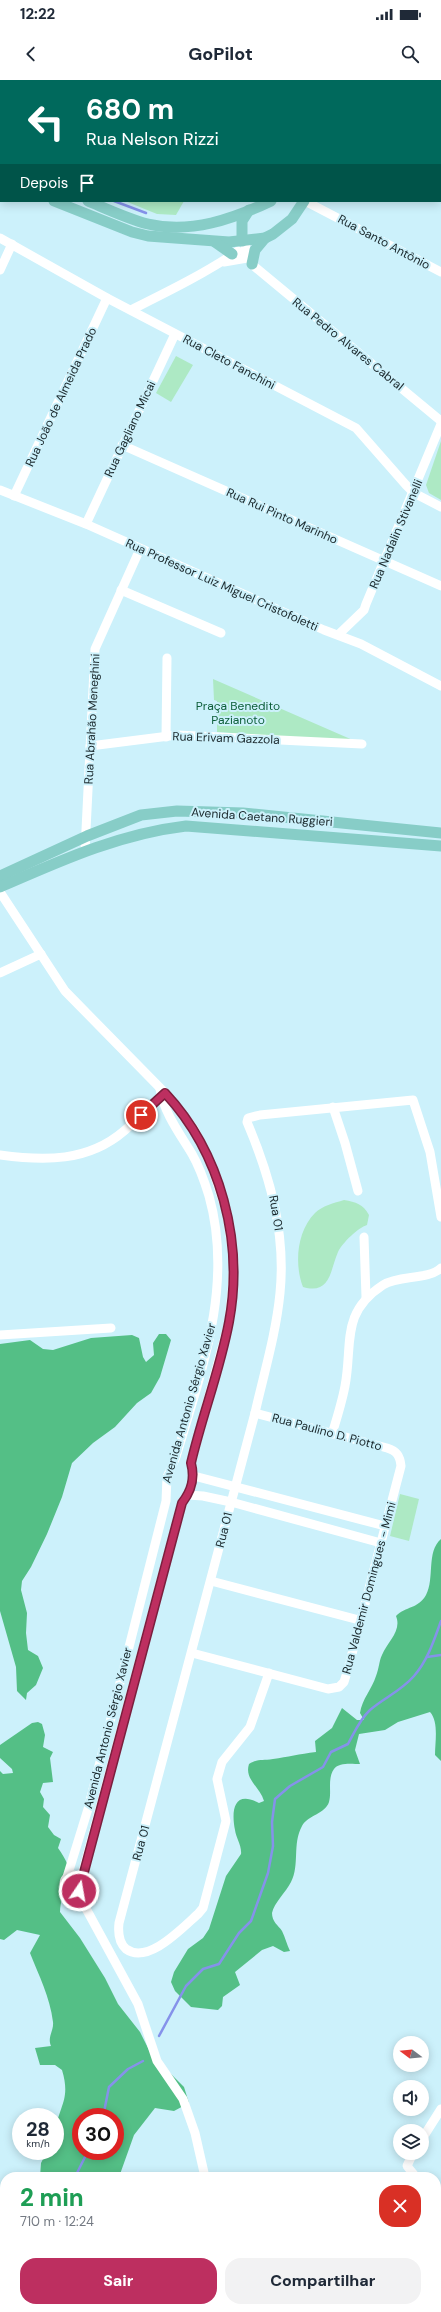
<!DOCTYPE html>
<html lang="pt">
<meta charset="utf-8">
<style>
body{margin:0;font-family:"DM Sans",sans-serif;background:#f2f2f3;color:#1f2937;height:100vh;display:flex;flex-direction:column;font-size:15px;white-space:nowrap}
*{box-sizing:border-box;margin:0}
p{font-size:13px;color:#747a83}
.icon{flex:none;width:22px;height:22px;fill:none;stroke:currentColor;stroke-width:2;stroke-linecap:round;stroke-linejoin:round}
.map{position:relative;flex:1;overflow:hidden}
.details{position:absolute;left:0px;top:2092px;width:441px;height:140px;display:flex;flex-direction:column;background:#fff;border-radius:16px 16px 0 0;box-shadow:0 2px 10px #0003}
.details>*{flex:none}
.banner{position:absolute;left:0px;top:0px;width:441px;height:122px;box-shadow:0 2px 10px #0003;background:#00695c;color:#fff;overflow:hidden}
.needle{width:26px;rotate:286deg}
.controls{position:absolute;left:393px;top:1956px;display:grid;gap:8px}
.controls a{display:grid;place-items:center;width:36px;height:36px;border-radius:50%;background:#fff;box-shadow:0 2px 10px #0003;font-size:20px}
.speed{position:absolute;left:12px;top:2028px;display:flex;gap:8px;font-size:20px;font-weight:700;text-align:center}
.speed>*{display:grid;place-content:center;width:52px;height:52px;border-radius:50%;background:#fff;box-shadow:0 2px 10px #0003;line-height:1}
.speed small{font-size:10px;font-weight:400}
.speed .limit{border:6px solid #d22;background:#fff;color:#111}
.pin{position:absolute;display:grid;place-items:center;width:34px;height:34px;color:#fff;margin:-17px;border:2px solid #fff;border-radius:50%;box-shadow:0 1px 4px #0007}
.me{position:absolute;width:44px;margin:-22px;rotate:12deg;stroke-linejoin:round;filter:drop-shadow(0 0 3px #0008)}
.turn{display:flex;align-items:center;gap:14px;height:84px;padding:0 20px;font-size:18px}
.turn .icon{width:52px;height:52px;stroke-width:2.5}
.turn b{display:block;font-size:28px;line-height:34px}
.then{display:flex;align-items:center;height:38px;padding:0 20px;background:#0003;gap:8px;font-size:15px}
.round{display:grid;place-items:center;flex:none;width:42px;height:42px;border-radius:16px;background:#f2f2f3}
.overview{display:flex;align-items:center;justify-content:space-between;height:68px;padding:0 20px}
h1{font-size:24px;font-weight:800;line-height:30px;color:#1e9e55}
.button{display:flex;gap:8px;margin-top:auto;padding:8px 20px}
.button a{flex:1;height:46px;border-radius:16px;background:#bd2f60;color:#fff;font-size:16px;font-weight:800;line-height:46px;text-align:center}
.button a+a{background:#f2f2f3;color:#1f2937}
.status{display:flex;justify-content:space-between;align-items:center;height:28px;padding:0 20px;background:#fff;direction:ltr}
.status svg{height:11px;fill:currentColor}
header{display:flex;justify-content:space-between;align-items:center;height:52px;padding:0 20px;background:#fff;font-size:18px;font-weight:800}
.map>svg:first-child{display:block}
.green{fill:#ade9c4}
.forest{fill:#54bf86;fill-rule:evenodd}
.lines{fill:none;stroke-linecap:round;stroke-linejoin:round}
.stream{stroke:#8592ea;stroke-width:2.5}
.minor{stroke:#fff;stroke-width:9}
.major{stroke:#87cdc7;stroke-width:11}
.route-casing{stroke:#7b1f3e;stroke-width:10}
.route{stroke:#bd2f60;stroke-width:7}
.labels{text-anchor:middle;dominant-baseline:central;stroke-width:4;stroke-linejoin:round;paint-order:stroke}
.street-label{font-size:12px;fill:#19272b;stroke:#ccf1fb}
.park-label{font-size:12px;fill:#0d5e39;stroke:#ccf1fb}
</style>
<div class="status"><b>12:22</b><svg viewBox="0 0 49 12"><path d="M0 12V9h3v3zM5 12V6h3v6zM10 12V3h3v9zM15 12V0h3v12zM26 1h20v11H26zM47 4h2v5h-2z"/></svg></div>
<header><svg class="icon" aria-label="back" viewBox="0 0 24 24"><path d="M15 5l-7 7 7 7"/></svg>GoPilot<svg class="icon" aria-label="search" viewBox="0 0 24 24"><circle cx="10" cy="10" r="6"/><path d="M15 15l6 6"/></svg></header>
<div class="map">
<svg width="441" height="2232" viewBox="0 0 441 2232">
<rect width="100%" height="100%" fill="#ccf1fb"/>
<g class="green">
<path d="M125,121H184L176,135L157,134Z"/>
<path d="M176,276L193,285L171,322L156,313Z"/>
<path d="M441,361V420L429,413L426,405Z"/>
<path d="M213,599L355,661L217,652V621L214,620Z"/>
<path d="M344,1120C356,1122 363,1124 369,1135L367,1145C358,1148 343,1162 338,1172C330,1190 331,1215 303,1207C294,1184 297,1151 315,1133C322,1126 334,1123 344,1120Z"/>
<path d="M400,1414L419,1419L409,1461L390,1456Z"/>
</g>
<g class="forest">
<path d="M159,1254H166L171,1260L160,1297L151,1313L137,1323L115,1347L93,1363L72,1383L62,1417L47,1454L31,1487L22,1501L21,1510L27,1533L26,1553L28,1570L38,1576L43,1588L36,1605L27,1613L26,1620L17,1611L16,1587L0,1531V1264L30,1260L43,1269L53,1270L91,1258L132,1255L139,1258L143,1277L146,1282L154,1275L153,1263Z"/>
<path d="M441,1459V1681L435,1675C435,1662 439,1642 430,1632L398,1642L385,1650L359,1654L355,1670L360,1684C352,1684 339,1682 334,1689C327,1699 332,1712 329,1722C325,1734 308,1735 302,1746C292,1764 300,1785 291,1802C286,1812 274,1823 272,1833C272,1842 278,1845 282,1851C285,1857 287,1865 290,1871L284,1872L273,1866L262,1870L235,1892L240,1905L223,1917L222,1926L218,1930L191,1927L175,1911L171,1902L174,1892L188,1869L203,1858L209,1849L226,1796L241,1774C242,1766 236,1758 235,1750C231,1730 234,1710 259,1723L264,1721C260,1707 244,1699 249,1684C259,1678 262,1681 273,1679C288,1677 299,1674 316,1672L315,1661L332,1648L342,1628L357,1640H364L360,1633C362,1619 372,1609 376,1596C379,1589 379,1581 382,1575C388,1561 402,1551 396,1536C406,1526 418,1529 426,1515C435,1498 426,1472 441,1459Z"/>
<path d="M38,1642L42,1644L45,1655L43,1667L53,1672L50,1678L53,1702L43,1703L40,1712L44,1719L43,1727L50,1735L48,1747L54,1755L61,1759L58,1768C81,1800 62,1801 60,1832L80,1858L105,1898L118,1924L140,1952L151,1974L184,2007L189,2023L174,2031L155,2028L134,2055L119,2097H40L41,2083L47,2071H55C55,2065 54,2058 55,2052C59,2025 71,2020 62,1990L55,1985H40L35,1968L51,1966C47,1957 54,1951 53,1942C50,1917 39,1896 30,1873L40,1855L17,1850L4,1860L0,1859V1691L3,1694L13,1693L12,1689L0,1678V1665L32,1643ZM81,2037H115V2071H81Z"/>
<path d="M0,2158H5V2200L0,2179Z"/>
<path d="M35,2227H91L94,2232H30Z"/>
</g>
<g class="lines">
<g class="stream">
<path d="M94,1V0"/>
<path d="M114,121L146,133"/>
<path d="M427,1577L441,1575"/>
<path d="M159,1956L186,1906L203,1889L219,1884L239,1853L251,1841L268,1793L273,1766L272,1742L275,1719L290,1706L323,1687L331,1672L348,1664C354,1653 360,1639 370,1630C384,1618 401,1611 414,1596C428,1580 434,1560 441,1541"/>
<path d="M103,2037L109,2007L128,1989L143,1981"/>
<path d="M75,2097L88,2071"/>
<path d="M30,2232V2227"/>
</g>
<g class="minor">
<path d="M142,0L143,1"/>
<path d="M305,121L441,192"/>
<path d="M0,158L107,218L356,348L406,405L414,413L441,427"/>
<path d="M246,160L245,174L255,187L441,341"/>
<path d="M224,182L253,177"/>
<path d="M0,190L12,164"/>
<path d="M131,230C167,212 204,194 238,171"/>
<path d="M122,365L441,506"/>
<path d="M0,410L86,444L324,550L361,564L441,606"/>
<path d="M14,416L107,218"/>
<path d="M86,444L175,254"/>
<path d="M121,510L221,553"/>
<path d="M338,555L364,530L366,524L441,344"/>
<path d="M166,657L167,578"/>
<path d="M90,666L177,655L362,664"/>
<path d="M85,770L95,569L140,469"/>
<path d="M0,812L65,911L169,1017L194,1049L211,1084L227,1133L234,1183L232,1213L229,1242L191,1383C195,1398 192,1410 182,1423L81,1799"/>
<path d="M0,893L41,874"/>
<path d="M333,1027L345,1063L358,1111"/>
<path d="M0,1075C44,1081 88,1082 124,1051C138,1039 150,1025 165,1014"/>
<path d="M364,1157L366,1217"/>
<path d="M0,1255L111,1248"/>
<path d="M332,1354C337,1338 342,1322 345,1306C353,1264 340,1233 383,1205C399,1195 428,1200 441,1188"/>
<path d="M194,1396L385,1446"/>
<path d="M188,1415L203,1416L231,1422L381,1463"/>
<path d="M211,1501L359,1540"/>
<path d="M192,1573L328,1609L339,1607L344,1602L348,1589L401,1386C400,1376 397,1371 387,1368L255,1333"/>
<path d="M269,1593L250,1647L222,1682L217,1699L226,1741L203,1828L198,1834C182,1848 148,1885 126,1869C119,1863 118,1852 119,1843L255,1333C264,1293 276,1254 280,1213C286,1153 270,1096 247,1042L248,1038L260,1035L413,1020L430,1072L441,1137"/>
<circle cx="73" cy="1804" r="9"/>
<path d="M67,1797L88,1729L166,1421L167,1397L176,1377C201,1293 234,1205 209,1116C205,1103 199,1086 192,1074C180,1054 164,1033 160,1009"/>
<path d="M77,1812L138,1924L157,1981L183,2019L195,2053L205,2097"/>
<path d="M422,2059L441,2029"/>
<path d="M413,2073L407,2086L416,2097"/>
<path d="M436,2118L441,2123"/>
<path d="M238,2227L240,2232"/>
</g>
<g class="major">
<path d="M408,0L410,1"/>
<path d="M354,1V0"/>
<path d="M365,1L366,0"/>
<path d="M440,16H441"/>
<path d="M0,81H1"/>
<path d="M0,95H1"/>
<path d="M54,121L132,152L148,156L229,162L265,158L273,154L292,139L304,121"/>
<path d="M88,121C107,129 128,139 148,144C191,154 233,139 271,121"/>
<path d="M242,161V141L249,130"/>
<path d="M215,162L232,174"/>
<path d="M252,184L255,170L265,158"/>
<path d="M0,796L87,756L141,735L177,731L243,733L441,753"/>
<path d="M0,807C62,780 119,754 186,746L441,766"/>
</g>
</g>
<g class="lines">
<defs>
<path id="route" d="M79,1811L182,1423C192,1410 195,1398 191,1383C202,1336 220,1290 229,1242C244,1162 221,1073 165,1013L141,1035"/>
</defs>
<use href="#route" class="route-casing"/>
<use href="#route" class="route"/>
</g>
<g class="labels">
<g class="street-label">
<text transform="translate(384 162) rotate(28)">Rua Santo Antônio</text>
<text transform="translate(348 264) rotate(39)">Rua Pedro Alvares Cabral</text>
<text transform="translate(229 282) rotate(28)">Rua Cleto Fanchini</text>
<text transform="translate(61 317) rotate(-65)">Rua João de Almeida Prado</text>
<text transform="translate(130 349) rotate(-65)">Rua Gagliano Micai</text>
<text transform="translate(282 436) rotate(24)">Rua Rui Pinto Marinho</text>
<text transform="translate(396 454) rotate(-67)">Rua Nadalin Stivanelli</text>
<text transform="translate(222 505) rotate(24)">Rua Professor Luiz Miguel Cristofoletti</text>
<text transform="translate(92 639) rotate(-87)">Rua Abrahão Meneghini</text>
<text transform="translate(226 658) rotate(2)">Rua Erivam Gazzola</text>
<text transform="translate(262 737) rotate(4)">Avenida Caetano Ruggieri</text>
<text transform="translate(276 1133) rotate(81)">Rua 01</text>
<text transform="translate(189 1323) rotate(-74)">Avenida Antonio Sérgio Xavier</text>
<text transform="translate(327 1352) rotate(15)">Rua Paulino D. Piotto</text>
<text transform="translate(224 1450) rotate(-76)">Rua 01</text>
<text transform="translate(369 1508) rotate(-75)">Rua Valdemir Domingues - Mimi</text>
<text transform="translate(108 1648) rotate(-76)">Avenida Antonio Sérgio Xavier</text>
<text transform="translate(141 1763) rotate(-75)">Rua 01</text>
</g>
<g class="park-label">
<text x="238" y="626">Praça Benedito<tspan x="238" dy="14">Pazianoto</tspan></text>
</g>
</g>
</svg>
<div class="controls">
<a><svg class="needle" viewBox="-14 -14 28 28"><path d="M0-13l5 13h-10z" fill="#e53935"/><path d="M0 13l5-13h-10z" fill="#747a83"/></svg></a>
<a><svg class="icon" aria-label="sound" viewBox="0 0 24 24"><path d="M4 9h4l5-4v14l-5-4H4zM17 9q2 3 0 6"/></svg></a>
<a><svg class="icon" aria-label="layers" viewBox="0 0 24 24"><path d="M12 4l9 5-9 5-9-5zM3 14l9 5 9-5"/></svg></a>
</div>
<div class="speed"><div>28<small>km/h</small></div><div class="limit">30</div></div>
<div class="pin" style="left:141px;top:1035px;background:#d93025"><svg class="icon" aria-label="arrive" viewBox="0 0 24 24"><path d="M6 21V4h12l-3 4 3 4H6"/></svg></div>
<svg class="me" style="left:79px;top:1811px" viewBox="-20 -20 40 40"><circle r="17" fill="#bd2f60" stroke="#fff" stroke-width="3"/><path d="M0-11L8 9 0 5-8 9z" fill="#fff"/></svg>
<div class="banner">
<div class="turn"><svg class="icon" aria-label="left" viewBox="0 0 24 24"><path d="M17 20v-9H6M10 6l-5 5 5 5"/></svg><div><b>680 m</b>Rua Nelson Rizzi</div></div>
<div class="then">Depois<svg class="icon" aria-label="arrive" viewBox="0 0 24 24"><path d="M6 21V4h12l-3 4 3 4H6"/></svg></div>
</div>
<section class="details">
<div class="overview"><div><h1>2 min</h1><p>710 m · 12:24</p></div><a class="round" style="background:#d93025;color:#fff"><svg class="icon" aria-label="close" viewBox="0 0 24 24"><path d="M6 6l12 12M18 6L6 18"/></svg></a></div>
<div class="button"><a>Sair</a><a>Compartilhar</a></div>
</section>
</div>
